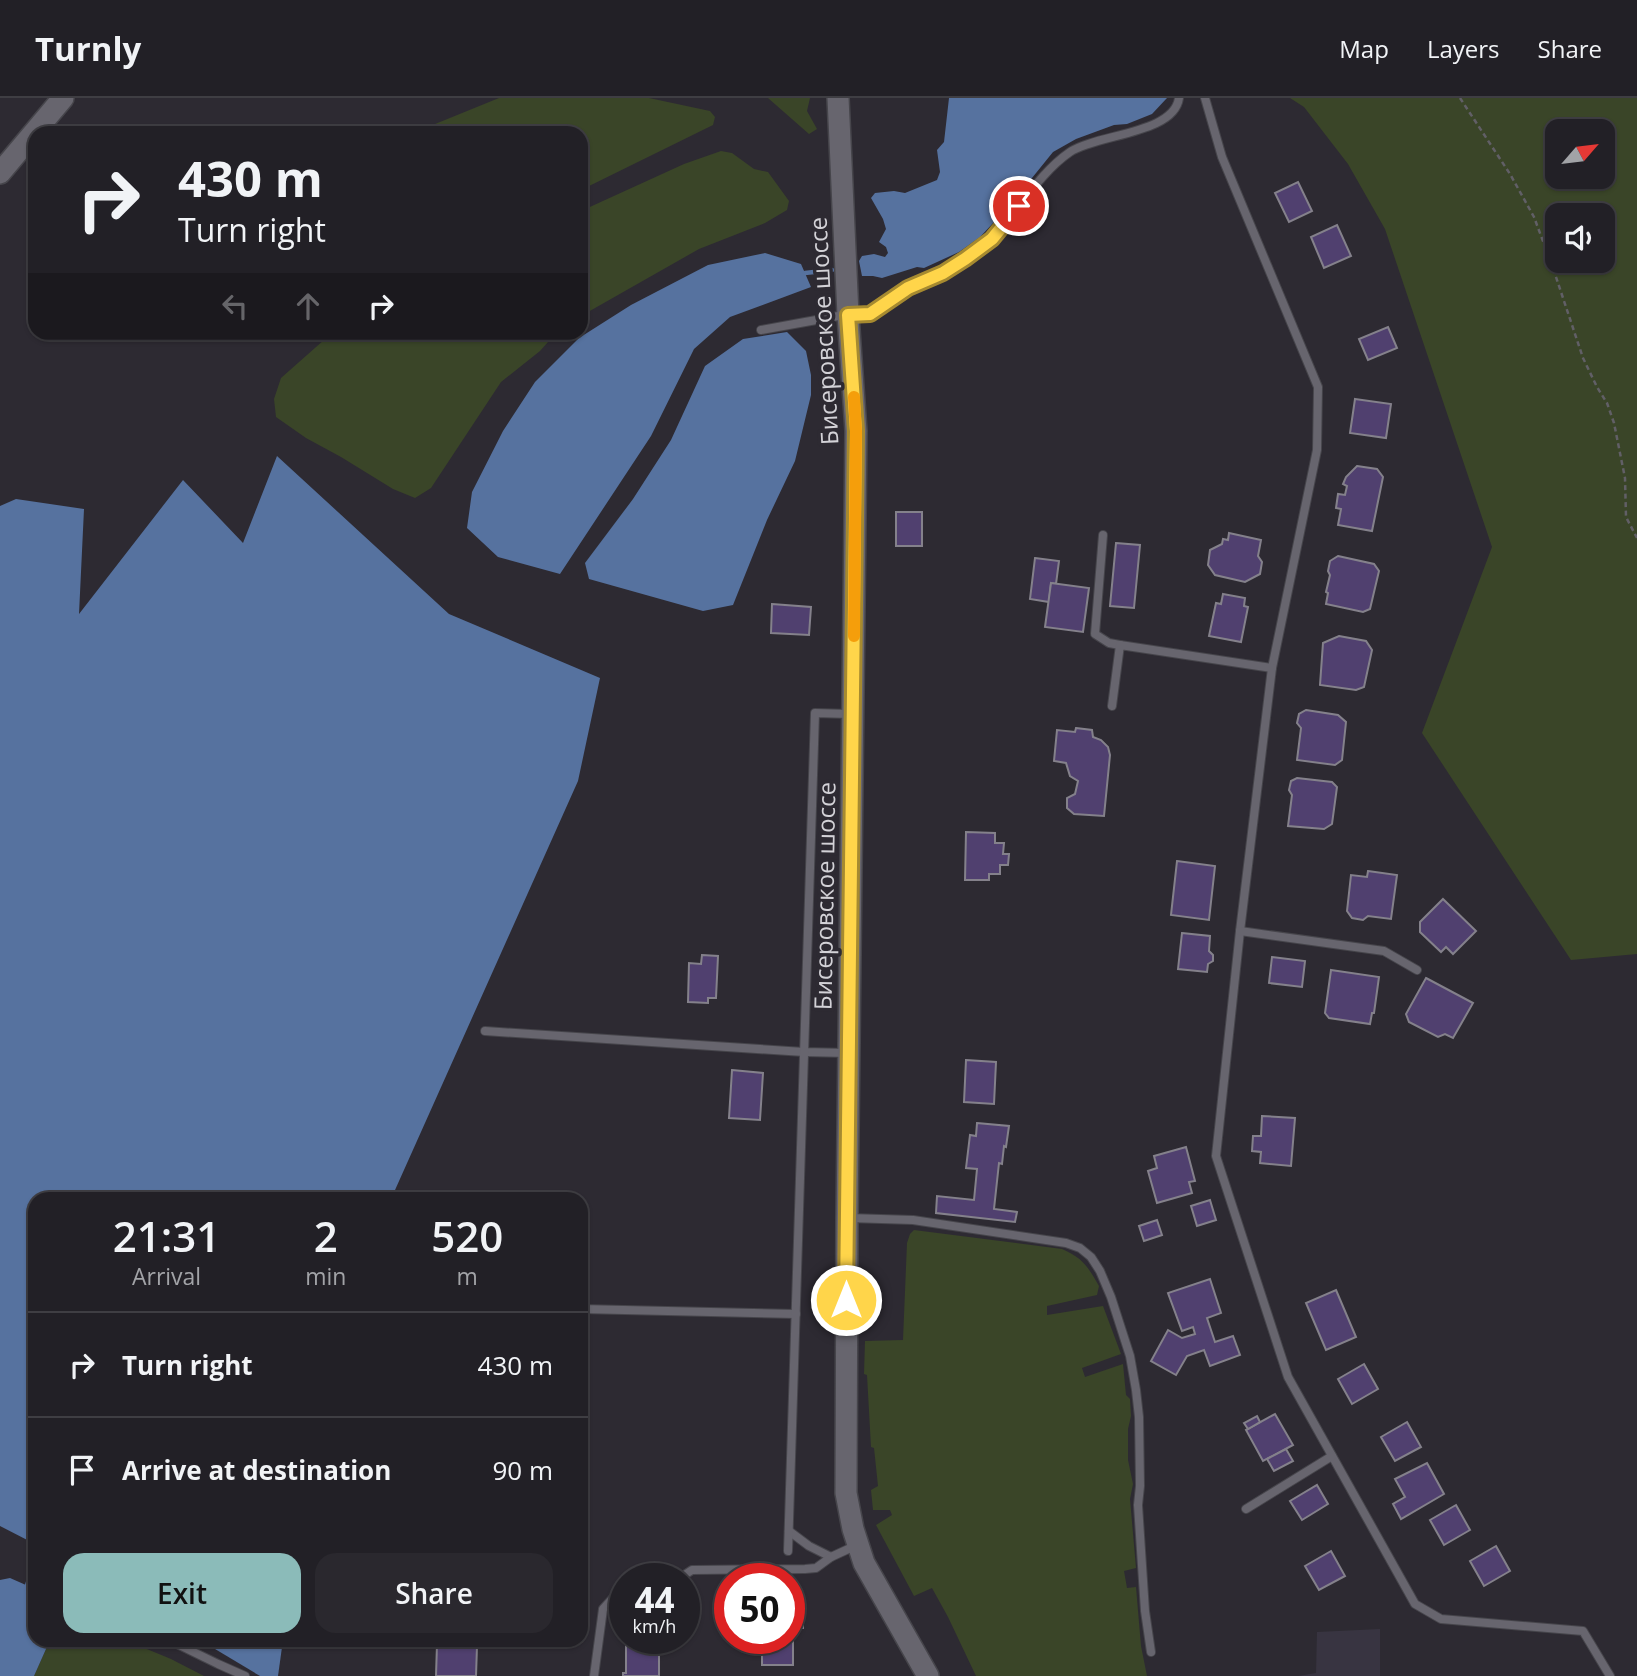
<!DOCTYPE html>
<meta charset="utf-8">
<style>
body{margin:0;font-family:"Open Sans",sans-serif;background:#2a282e;color:#f1f3f6;height:100vh;display:flex;flex-direction:column;font-size:26px;white-space:nowrap}
*{box-sizing:border-box;margin:0}
p{font-size:23px;color:#a2a3a7}
.icon{flex:none;width:38px;height:38px;fill:none;stroke:currentColor;stroke-width:2;stroke-linecap:round;stroke-linejoin:round}
.map{position:relative;flex:1;overflow:hidden}
.sheet{position:absolute;left:28px;top:1094px;width:560px;height:455px;display:flex;flex-direction:column;background:#222026;border-radius:21px;box-shadow:0 2px 5px #0004,0 0 0 2px #3f3e43}
.sheet>*{flex:none}
.guide{position:absolute;left:28px;top:28px;width:560px;height:214px;border-radius:21px;box-shadow:0 2px 5px #0004,0 0 0 2px #3f3e43;background:#222026;color:#f1f3f6;overflow:hidden}
.needle{width:46px;rotate:62deg}
.controls{position:absolute;left:1545px;top:21px;display:grid;gap:14px}
.controls a{display:grid;place-items:center;width:70px;height:70px;border-radius:14px;background:#222026;box-shadow:0 2px 5px #0004,0 0 0 2px #3f3e43;font-size:35px}
.speed{position:absolute;left:609px;top:1465px;display:flex;gap:14px;font-size:35px;font-weight:700;text-align:center}
.speed>*{display:grid;place-content:center;width:91px;height:91px;border-radius:50%;background:#222026;box-shadow:0 2px 5px #0004,0 0 0 2px #3f3e43;line-height:1}
.speed small{font-size:18px;font-weight:400}
.speed .limit{border:10px solid #d22;background:#fff;color:#111}
.pin{position:absolute;display:grid;place-items:center;width:60px;height:60px;color:#fff;margin:-30px;border:4px solid #fff;border-radius:50%;box-shadow:0 2px 7px #0007}
.me{position:absolute;width:77px;margin:-38px;rotate:0deg;stroke-linejoin:round;filter:drop-shadow(0 0 5px #0008)}
.turn{display:flex;align-items:center;gap:24px;height:147px;padding:0 35px;font-size:32px}
.turn .icon{width:91px;height:91px;stroke-width:2.5}
.turn b{display:block;font-size:49px;line-height:60px}
.lanes{display:flex;align-items:center;height:66px;padding:0 35px;background:#0003;justify-content:center;gap:35px;direction:ltr}
.lanes .off{opacity:.35}
.eta{display:flex;justify-content:space-evenly;align-items:center;height:119px;text-align:center}
.eta b{font-size:42px;font-weight:600;line-height:49px}
.cta{display:flex;gap:14px;margin-top:auto;padding:14px 35px}
.cta a{flex:1;height:80px;border-radius:21px;background:#8bbbb9;color:#111;font-size:28px;font-weight:600;line-height:80px;text-align:center}
.cta a+a{background:#2a282e;color:#f1f3f6}
ul{padding:0;list-style:none}
li{display:flex;align-items:center;gap:21px;height:105px;padding:0 35px;border-top:2px solid #3f3e43}
li div{flex:1}
li b{display:block;font-size:26px}
li em{font-style:normal}
header{display:flex;align-items:center;gap:42px;box-sizing:border-box;height:98px;padding:0 35px;background:#222026;border-bottom:2px solid #3f3e43}
header strong{font-size:33px}
nav{display:flex;gap:38px;margin-inline-start:auto;font-size:24px}
.map>svg:first-child{display:block}
.built{fill:#383441}
.green{fill:#3a4528;fill-rule:evenodd}
.water{fill:#56729f}
.lines{fill:none;stroke-linecap:round;stroke-linejoin:round}
.stream{stroke:#56729f;stroke-width:4.5}
.canal{stroke:#56729f;stroke-width:16}
.building{fill:#50406f;stroke:#84818b;stroke-width:2}
.lane-casing{stroke:#46454b;stroke-width:10}
.secondary-casing{stroke:#46454b;stroke-width:24}
.path{stroke:#615f66;stroke-width:2.5;stroke-dasharray:5 3.5;stroke-linecap:butt}
.lane{stroke:#67656e;stroke-width:8}
.secondary{stroke:#67656e;stroke-width:21}
.route-casing{stroke:#a68a30;stroke-width:18}
.route{stroke:#ffd54a;stroke-width:12}
.slow{stroke:#f59e0b;stroke-width:12}
.labels{text-anchor:middle;dominant-baseline:central;stroke-width:7;stroke-linejoin:round;paint-order:stroke}
.street-label{font-size:24px;fill:#d3d2d7;stroke:#2d2a32}
</style>
<header>
<strong>Turnly</strong>
<nav><a>Map</a><a>Layers</a><a>Share</a></nav>
</header>
<div class="map">
<svg width="1637" height="1578" viewBox="0 0 1637 1578">
<rect width="100%" height="100%" fill="#2d2a32"/>
<path class="built" d="M1380,1531V1578H1298L1316,1575L1317,1534Z"/>
<g class="green">
<path d="M499,0H649L710,13L715,19L713,27L581,92V35H413Z"/>
<path d="M768,0H810L807,13L817,31L809,36Z"/>
<path d="M1290,0H1637V856L1571,862L1422,635L1492,449L1385,131L1348,66L1304,9ZM1603,33V79H1558V33ZM1603,117V163H1558V117Z"/>
<path d="M721,53L732,55L754,71L768,74L789,103L787,112L765,125L699,151L581,218V113L684,66Z"/>
<path d="M333,234H556V235L540,253L501,284L431,390L415,400L393,391L341,359L306,340L276,319L274,301L281,280Z"/>
<path d="M914,1132L1062,1151C1083,1160 1088,1169 1099,1188L1097,1197L1047,1208V1217L1103,1208L1121,1256L1082,1270L1085,1279L1123,1266L1126,1297L1130,1301L1131,1318L1128,1331V1362L1133,1386L1130,1401L1136,1470L1124,1473L1127,1490L1136,1489L1141,1548L1147,1578H976L948,1519L932,1490L914,1498L876,1427L892,1417L890,1412H873L871,1392L878,1388L874,1350L871,1349L867,1277L864,1276L865,1243L903,1242L907,1145L910,1136Z"/>
<path d="M50,1542H125L171,1561L204,1578H34Z"/>
</g>
<g class="water">
<path d="M949,0H1167L1152,16L1127,26L1114,27L1076,41L1053,54L1011,106L980,139L959,154L924,170L917,169L882,180L873,178H862L859,163L862,158L874,156L885,159L888,155L886,149L879,144L886,131L883,121L871,100L875,95L894,93L905,95L937,82L940,74L937,52L944,44Z"/>
<path d="M765,155L801,166L811,189L730,219L694,251L651,338L560,476L498,459L467,430L472,394L503,333L535,284L579,240L631,207L708,167Z"/>
<path d="M787,234L806,253L811,277V297L795,363L767,422L733,507L703,513L589,481L585,465L633,401L671,342L705,268L743,241Z"/>
<path d="M277,358L449,516L600,580L578,683L391,1101H35V1446L0,1428V408L16,401L84,411L79,516L183,382L243,445Z"/>
<path d="M10,1480L35,1491V1542H50L34,1578H0V1482Z"/>
<path d="M200,1542H283L278,1578H260Z"/>
</g>
<g class="lines">
<path class="stream" d="M805,175L832,172"/>
<path class="canal" d="M32,1491L35,1481"/>
</g>
<g class="building">
<path d="M1298,84L1312,113L1289,124L1275,95Z"/>
<path d="M1337,127L1351,158L1324,170L1311,139Z"/>
<path d="M1388,229L1397,250L1368,262L1359,241Z"/>
<path d="M1355,301L1391,306L1386,340L1350,335Z"/>
<path d="M1357,368L1377,371L1383,379L1372,433L1338,427L1341,411L1336,410L1338,396L1345,397L1347,388L1343,386L1346,379Z"/>
<rect x="896" y="414" width="26" height="34"/>
<path d="M1229,435L1261,442L1258,458L1262,464L1260,476L1245,484L1215,477L1208,467L1210,452L1222,446L1223,441L1228,442Z"/>
<path d="M1116,445L1140,447L1134,510L1110,508Z"/>
<path d="M1338,458L1374,466L1379,473L1370,511L1363,514L1326,506L1328,495L1326,494L1330,477L1328,473L1330,463Z"/>
<path d="M1035,460L1059,463L1056,486L1051,485L1049,504L1030,501Z"/>
<path d="M1051,485L1089,490L1083,534L1045,529Z"/>
<path d="M1223,496L1245,500L1244,508L1248,509L1241,544L1209,538L1216,505L1221,506Z"/>
<path d="M772,506L811,509L809,537L771,535Z"/>
<path d="M1339,538L1366,543L1372,552L1364,589L1356,592L1320,587L1323,545Z"/>
<path d="M1306,612L1338,617L1346,624L1342,662L1335,667L1297,662L1301,630L1297,625L1299,616Z"/>
<path d="M1076,630L1092,632L1093,639L1101,642L1108,649L1110,657L1104,718L1074,716L1067,710V700L1075,696L1078,683L1070,678L1066,665L1054,663L1057,632L1075,634Z"/>
<path d="M1297,680L1332,684L1337,689L1332,726L1324,731L1288,728L1292,697L1289,692L1291,683Z"/>
<path d="M966,734L995,735V745H1004L1003,756H1009L1008,767H1000V776H989V782H965Z"/>
<path d="M1177,763L1215,768L1209,822L1171,817Z"/>
<path d="M1368,773L1397,777L1391,821L1368,818L1363,822L1352,820L1347,813L1351,777L1367,779Z"/>
<path d="M1443,801L1476,833L1453,856L1446,849L1441,854L1420,834V824Z"/>
<path d="M1182,835L1210,838L1209,853L1213,857V863L1208,866L1207,874L1178,871Z"/>
<path d="M702,857L718,858L716,900H708V905L688,904L689,865L701,866Z"/>
<path d="M1272,859L1305,863L1302,889L1269,885Z"/>
<path d="M1331,872L1379,879L1374,915H1372L1370,926L1329,920L1325,915Z"/>
<path d="M1426,880L1473,905L1453,940L1445,936L1438,939L1409,924L1406,916Z"/>
<path d="M966,962L996,964L994,1006L964,1004Z"/>
<path d="M732,972L763,975L760,1022L729,1020Z"/>
<path d="M1262,1018L1295,1020L1291,1068L1260,1065L1261,1054L1252,1053L1253,1038H1261Z"/>
<path d="M977,1025L1009,1028L1006,1049L1004,1048L1002,1066L999,1065L994,1111L1017,1114L1015,1124L936,1115L937,1098L974,1102L977,1071L966,1070L970,1037L976,1038Z"/>
<path d="M1186,1049L1195,1083L1189,1084L1192,1095L1157,1105L1148,1073L1157,1070L1154,1058Z"/>
<path d="M1210,1102L1216,1122L1197,1128L1191,1108Z"/>
<path d="M1157,1122L1162,1137L1144,1143L1139,1128Z"/>
<path d="M1210,1181L1221,1215L1207,1220L1215,1244L1233,1238L1240,1257L1210,1268L1204,1252L1187,1258L1176,1277L1151,1263L1168,1232L1182,1240L1195,1236L1193,1229L1182,1233L1168,1195Z"/>
<path d="M1336,1192L1356,1239L1326,1252L1306,1205Z"/>
<path d="M1364,1266L1378,1291L1352,1306L1338,1281Z"/>
<path d="M1275,1316L1293,1347L1263,1363L1246,1332Z"/>
<path d="M1257,1318L1260,1324L1248,1331L1244,1325Z"/>
<path d="M1407,1324L1421,1349L1395,1363L1381,1339Z"/>
<path d="M1286,1351L1293,1363L1274,1373L1267,1361Z"/>
<path d="M1427,1365L1444,1396L1401,1421L1393,1406L1405,1399L1395,1381Z"/>
<path d="M1317,1387L1328,1406L1302,1422L1290,1403Z"/>
<path d="M1456,1407L1470,1432L1444,1447L1430,1422Z"/>
<path d="M1496,1448L1510,1473L1484,1488L1470,1463Z"/>
<path d="M1331,1453L1345,1478L1319,1492L1305,1468Z"/>
<path d="M789,1509H792V1515H803V1530L793,1529V1567H762V1546H769V1540H789Z"/>
<path d="M626,1540H656V1550H659V1578H623V1575H626Z"/>
<path d="M437,1546L477,1548L476,1578H436Z"/>
</g>
<g class="lines">
<defs>
<g id="lane">
<path d="M1205,0L1222,59L1318,289L1317,352L1272,570L1240,833L1216,1058L1288,1279L1415,1506L1441,1521L1583,1533L1610,1578"/>
<path d="M761,232C789,227 816,222 844,217C852,216 863,219 871,216C883,211 894,198 906,192C913,187 922,185 930,181C952,171 975,158 992,141C1019,113 1038,76 1070,54C1097,36 1174,36 1179,0"/>
<path d="M1103,437L1095,536L1109,545L1120,547"/>
<path d="M1112,608L1120,547L1272,570"/>
<path d="M1240,833L1384,853L1417,872"/>
<path d="M485,933L804,954L848,955"/>
<path d="M849,1120L913,1122L1066,1145L1080,1150L1091,1159L1100,1173L1111,1199L1130,1258L1136,1292L1139,1319L1140,1388L1138,1407L1145,1513L1151,1554"/>
<path d="M581,1211L796,1216"/>
<path d="M1246,1411L1332,1358"/>
<path d="M789,1433L809,1448L831,1459"/>
<path d="M788,1453L815,615L850,616"/>
<path d="M680,1480L692,1472L805,1471L816,1470L831,1459L857,1447"/>
<path d="M169,1542L218,1566L245,1578"/>
<path d="M594,1578L603,1511L614,1499L625,1497"/>
</g>
<g id="secondary">
<path d="M838,0L848,217L856,333L847,1120L846,1395L853,1431L864,1465L928,1578"/>
<path d="M0,75L63,0"/>
</g>
</defs>
<use href="#lane" class="lane-casing"/>
<use href="#secondary" class="secondary-casing"/>
<path class="path" d="M1460,0L1510,76L1534,119L1553,170L1583,260L1597,289L1607,305L1614,325L1625,380L1626,419L1637,440"/>
<use href="#lane" class="lane"/>
<use href="#secondary" class="secondary"/>
</g>
<g class="lines">
<defs>
<path id="route" d="M846,1202L856,333L848,217L870,216L908,190L943,175L965,161L992,141L1019,108"/>
</defs>
<use href="#route" class="route-casing"/>
<use href="#route" class="route"/>
<path class="slow" d="M854,299L856,333L854,538"/>
</g>
<g class="labels">
<g class="street-label">
<text transform="translate(823 233) rotate(-93)">Бисеровское шоссе</text>
<text transform="translate(824 798) rotate(-89)">Бисеровское шоссе</text>
</g>
</g>
</svg>
<div class="controls">
<a><svg class="needle" viewBox="-14 -14 28 28"><path d="M0-13l5 13h-10z" fill="#e53935"/><path d="M0 13l5-13h-10z" fill="#a2a3a7"/></svg></a>
<a><svg class="icon" aria-label="sound" viewBox="0 0 24 24"><path d="M4 9h4l5-4v14l-5-4H4zM17 9q2 3 0 6"/></svg></a>
</div>
<div class="speed"><div>44<small>km/h</small></div><div class="limit">50</div></div>
<div class="pin" style="left:1019px;top:108px;background:#d93025"><svg class="icon" aria-label="arrive" viewBox="0 0 24 24"><path d="M6 21V4h12l-3 4 3 4H6"/></svg></div>
<svg class="me" style="left:846px;top:1202px" viewBox="-20 -20 40 40"><circle r="17" fill="#ffd54a" stroke="#fff" stroke-width="3"/><path d="M0-11L8 9 0 5-8 9z" fill="#fff"/></svg>
<div class="guide">
<div class="turn"><svg class="icon" aria-label="right" viewBox="0 0 24 24"><path d="M7 20v-9h11M14 6l5 5-5 5"/></svg><div><b>430 m</b>Turn right</div></div>
<div class="lanes"><svg class="icon off" aria-label="left" viewBox="0 0 24 24"><path d="M17 20v-9H6M10 6l-5 5 5 5"/></svg><svg class="icon off" aria-label="ahead" viewBox="0 0 24 24"><path d="M12 20V5M6 11l6-6 6 6"/></svg><svg class="icon" aria-label="right" viewBox="0 0 24 24"><path d="M7 20v-9h11M14 6l5 5-5 5"/></svg></div>
</div>
<section class="sheet">
<div class="eta">
<div><b>21:31</b><p>Arrival</p></div>
<div><b>2</b><p>min</p></div>
<div><b>520</b><p>m</p></div>
</div>
<ul>
<li><svg class="icon" aria-label="right" viewBox="0 0 24 24"><path d="M7 20v-9h11M14 6l5 5-5 5"/></svg><div><b>Turn right</b></div><em>430 m</em></li>
<li><svg class="icon" aria-label="arrive" viewBox="0 0 24 24"><path d="M6 21V4h12l-3 4 3 4H6"/></svg><div><b>Arrive at destination</b></div><em>90 m</em></li>
</ul>
<div class="cta"><a>Exit</a><a>Share</a></div>
</section>
</div>
